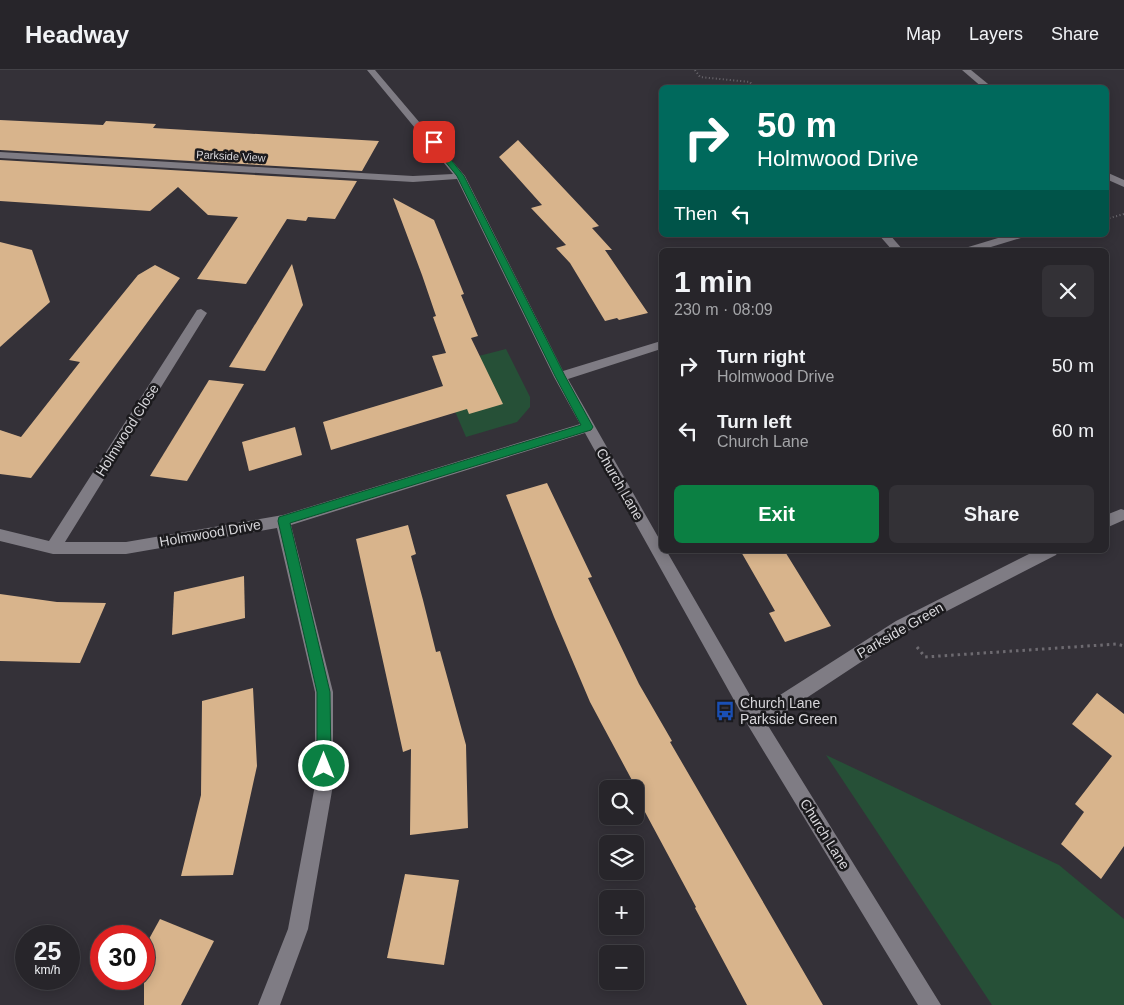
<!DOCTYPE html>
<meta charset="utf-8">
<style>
body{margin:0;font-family:Arial,sans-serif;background:#333136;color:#f1f3f6;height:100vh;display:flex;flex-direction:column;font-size:19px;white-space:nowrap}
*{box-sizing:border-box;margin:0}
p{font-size:16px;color:#a4a5a8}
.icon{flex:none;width:28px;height:28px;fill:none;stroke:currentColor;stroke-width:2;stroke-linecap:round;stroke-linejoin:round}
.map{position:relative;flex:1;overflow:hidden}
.panel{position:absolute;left:659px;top:178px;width:450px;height:305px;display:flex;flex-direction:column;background:#27252a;border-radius:8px;box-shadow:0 2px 12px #0003,0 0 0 1px #434247}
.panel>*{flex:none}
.top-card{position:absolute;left:659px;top:15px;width:450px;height:152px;border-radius:8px;box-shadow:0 2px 12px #0003,0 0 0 1px #434247;background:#00695c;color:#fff;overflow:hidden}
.fabs{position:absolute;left:599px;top:710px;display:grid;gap:10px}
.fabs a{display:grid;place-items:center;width:45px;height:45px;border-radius:8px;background:#27252a;box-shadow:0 2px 12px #0003,0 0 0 1px #434247;font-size:25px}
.speed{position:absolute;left:15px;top:855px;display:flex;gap:10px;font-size:25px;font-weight:700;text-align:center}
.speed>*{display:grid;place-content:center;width:65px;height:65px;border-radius:50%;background:#27252a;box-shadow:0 2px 12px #0003,0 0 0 1px #434247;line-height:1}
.speed small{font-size:12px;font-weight:400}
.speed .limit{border:8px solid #d22;background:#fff;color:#111}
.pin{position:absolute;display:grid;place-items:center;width:42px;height:42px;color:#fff;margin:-21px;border-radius:10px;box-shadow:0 2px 8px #0006}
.me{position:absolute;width:55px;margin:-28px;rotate:0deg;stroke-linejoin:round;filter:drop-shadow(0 0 4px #0008)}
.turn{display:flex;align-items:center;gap:18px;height:105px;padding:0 15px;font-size:22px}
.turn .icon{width:65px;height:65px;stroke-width:2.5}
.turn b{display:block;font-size:35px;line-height:42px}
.then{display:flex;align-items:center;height:48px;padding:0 15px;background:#0003;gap:10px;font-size:19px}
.round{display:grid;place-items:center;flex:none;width:52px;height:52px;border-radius:8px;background:#333136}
.overview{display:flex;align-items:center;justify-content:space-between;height:85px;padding:0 15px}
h1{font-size:30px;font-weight:800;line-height:38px}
.primary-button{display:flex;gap:10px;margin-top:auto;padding:10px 15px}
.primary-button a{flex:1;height:58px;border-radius:8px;background:#0b8043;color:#fff;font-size:20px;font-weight:800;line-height:58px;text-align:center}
.primary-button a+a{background:#333136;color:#f1f3f6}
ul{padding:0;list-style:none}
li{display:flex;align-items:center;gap:15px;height:65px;padding:0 15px}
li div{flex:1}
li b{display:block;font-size:19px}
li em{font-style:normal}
header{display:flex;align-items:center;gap:30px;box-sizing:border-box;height:70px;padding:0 25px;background:#27252a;border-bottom:1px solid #434247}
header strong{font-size:24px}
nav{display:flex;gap:28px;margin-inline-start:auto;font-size:18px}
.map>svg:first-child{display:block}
.green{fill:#265037}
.building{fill:#d8b48c}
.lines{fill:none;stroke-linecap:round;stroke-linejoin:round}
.path-far1{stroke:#6d6a70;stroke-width:2;stroke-dasharray:1 2.5;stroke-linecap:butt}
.path{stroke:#6d6a70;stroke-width:3;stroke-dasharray:2.5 4;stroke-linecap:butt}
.minor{fill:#7f7c84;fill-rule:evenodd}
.route{fill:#0b8043;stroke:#07532c}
.labels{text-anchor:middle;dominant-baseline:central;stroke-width:5;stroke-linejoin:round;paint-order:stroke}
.far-street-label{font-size:11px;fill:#d8d7db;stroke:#1b1a1d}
.street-label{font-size:14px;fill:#d8d7db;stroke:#1b1a1d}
.poi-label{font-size:14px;fill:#d8d7db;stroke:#1b1a1d;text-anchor:start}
</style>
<header>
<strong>Headway</strong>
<nav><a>Map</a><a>Layers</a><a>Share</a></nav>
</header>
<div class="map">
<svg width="1124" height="935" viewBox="0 0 1124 935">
<rect width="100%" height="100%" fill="#343138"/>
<g class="green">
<path d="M506,279L530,327V337L517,352L466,367L436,297Z"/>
<path d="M826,685L1059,795L1124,849V935H992Z"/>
</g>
<g class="building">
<path d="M0,50L103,55L106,51L156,54L153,58L379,71L362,101L0,80Z"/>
<path d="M518,70L599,156L592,158L612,180H605L648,243L619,250L617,248L605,251L570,193L556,178L566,175L531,138L542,135L499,87Z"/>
<path d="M0,90L357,111L335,149L308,147L306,151L287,149L246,214L197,209L238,147L208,145L178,117L150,141L0,131Z"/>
<path d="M393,128L434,150L464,224L461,225L478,266L471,268L503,334L469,344L467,339L331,380L323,352L443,316L432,286L446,283L433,247L436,246L422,205Z"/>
<path d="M0,172L32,180L50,232L0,277Z"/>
<path d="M292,194L303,235L265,301L229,297Z"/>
<path d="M155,195L180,208L130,276L31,408L0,404V360L21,367L80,292L69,290L138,205Z"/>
<path d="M209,310L244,314L187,411L150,406Z"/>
<path d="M295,357L302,385L249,401L242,372Z"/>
<path d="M547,413L592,507L588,508L639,614L672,671L670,672L823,935H747L695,838L696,837L638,729L641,727L590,632L554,547L506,425Z"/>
<path d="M408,455L416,484L411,486L423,530L436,582L440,581L466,675L468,758L410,765L411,679L403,682L356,469Z"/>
<path d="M740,480H784L831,556L785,572L769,543L775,541Z"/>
<path d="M244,506L245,548L172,565L174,522Z"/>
<path d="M0,524L57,532L106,533L80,593L0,591Z"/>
<path d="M253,618L257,696L233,805L181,806L201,725L202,631Z"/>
<path d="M1097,623L1124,644V776L1101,809L1061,774L1084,742L1075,734L1112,686L1072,654Z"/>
<path d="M405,804L459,810L444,895L387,888Z"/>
<path d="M160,849L214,871L181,935H144V878Z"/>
</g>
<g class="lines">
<g class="path-far1">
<path d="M695,0L700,7L750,12L754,18"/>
<path d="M1106,149L1124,144"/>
</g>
<path class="path" d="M917,577L925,587L1117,574L1124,576"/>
<g class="minor">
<path d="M367,0H375L465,106L563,301L661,271V279L568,309L661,472V480H666L758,639L896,551L1037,480H1059L1056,485L908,561L767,654L941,935H918L749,657L585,363L291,455L333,622V715L308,859L280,935H258L288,859L315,715V622L277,458L126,484H53L0,471V459L49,471L197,240L201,239L207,243L65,472H126L283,445L580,354L554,307L457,109L413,112L0,88V82L413,106L453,104Z"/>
<path d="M962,0H971L993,18H983Z"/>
<path d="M1106,102L1124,110V117L1106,109Z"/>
<path d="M879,165H890L903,180H892Z"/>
<path d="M1008,165H1025L1024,167L981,180H964L965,178Z"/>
<path d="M1121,439L1124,440V450L1106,458V445Z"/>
</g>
</g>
<path class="route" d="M431,71H436L464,106L565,306L593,357L591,360L290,453L330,622L331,696L329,701L324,703L319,701L317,696V622L278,451L279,447L581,355L555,306L457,106L431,74Z"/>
<defs>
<symbol id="bus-bare" viewBox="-9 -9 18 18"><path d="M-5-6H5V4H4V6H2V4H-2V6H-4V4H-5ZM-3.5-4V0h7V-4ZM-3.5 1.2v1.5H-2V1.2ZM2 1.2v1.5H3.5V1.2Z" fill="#1a4fb4" stroke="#1b1a1d" stroke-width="2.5" paint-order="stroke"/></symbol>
</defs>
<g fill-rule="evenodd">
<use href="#bus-bare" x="711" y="627" width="28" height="28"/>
</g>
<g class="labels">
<g class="far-street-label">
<text transform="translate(231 86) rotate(3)">Parkside View</text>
</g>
<g class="street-label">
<text transform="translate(127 360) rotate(-58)">Holmwood Close</text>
<text transform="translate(620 414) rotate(60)">Church Lane</text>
<text transform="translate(210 463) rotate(-10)">Holmwood Drive</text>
<text transform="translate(900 560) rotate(-30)">Parkside Green</text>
<text transform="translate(825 764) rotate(58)">Church Lane</text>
</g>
<g class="poi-label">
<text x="740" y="633">Church Lane<tspan x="740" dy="16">Parkside Green</tspan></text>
</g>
</g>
</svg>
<div class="fabs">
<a><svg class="icon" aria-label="search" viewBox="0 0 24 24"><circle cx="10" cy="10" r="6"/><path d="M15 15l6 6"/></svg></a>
<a><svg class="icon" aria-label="layers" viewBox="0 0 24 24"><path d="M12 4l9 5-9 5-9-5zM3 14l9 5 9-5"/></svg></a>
<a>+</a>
<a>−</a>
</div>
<div class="speed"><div>25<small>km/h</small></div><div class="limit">30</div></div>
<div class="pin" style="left:434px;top:72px;background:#d93025"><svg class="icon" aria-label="arrive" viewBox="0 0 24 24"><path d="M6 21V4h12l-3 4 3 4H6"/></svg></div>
<svg class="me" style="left:324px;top:696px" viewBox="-20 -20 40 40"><circle r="17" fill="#0b8043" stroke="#fff" stroke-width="3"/><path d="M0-11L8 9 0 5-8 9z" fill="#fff"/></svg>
<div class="top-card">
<div class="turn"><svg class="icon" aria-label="right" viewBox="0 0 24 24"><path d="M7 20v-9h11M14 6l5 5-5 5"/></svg><div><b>50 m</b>Holmwood Drive</div></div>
<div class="then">Then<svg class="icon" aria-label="left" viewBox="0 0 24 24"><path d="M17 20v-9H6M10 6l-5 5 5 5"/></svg></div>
</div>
<section class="panel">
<div class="overview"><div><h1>1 min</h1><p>230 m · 08:09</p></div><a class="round"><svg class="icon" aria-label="close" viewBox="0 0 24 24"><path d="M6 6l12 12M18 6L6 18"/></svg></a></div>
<ul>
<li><svg class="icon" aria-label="right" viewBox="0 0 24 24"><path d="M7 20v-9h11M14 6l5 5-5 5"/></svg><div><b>Turn right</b><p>Holmwood Drive</p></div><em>50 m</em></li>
<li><svg class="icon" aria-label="left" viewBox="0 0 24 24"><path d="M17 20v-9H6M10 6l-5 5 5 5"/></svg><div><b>Turn left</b><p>Church Lane</p></div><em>60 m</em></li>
</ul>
<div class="primary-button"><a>Exit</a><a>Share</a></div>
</section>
</div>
